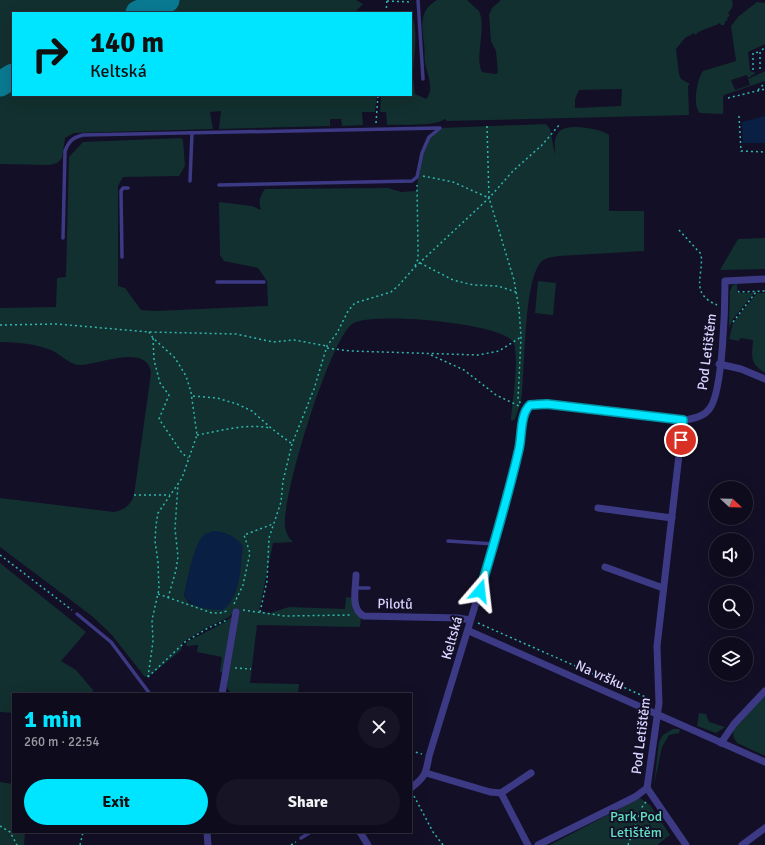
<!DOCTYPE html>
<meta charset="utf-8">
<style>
body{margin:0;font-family:Signika,sans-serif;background:#171425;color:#f1f3f6;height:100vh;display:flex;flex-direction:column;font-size:15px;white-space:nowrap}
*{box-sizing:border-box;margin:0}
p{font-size:13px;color:#9b9ba3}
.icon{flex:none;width:22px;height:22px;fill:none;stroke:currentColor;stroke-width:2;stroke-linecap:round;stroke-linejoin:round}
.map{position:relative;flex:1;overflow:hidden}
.drawer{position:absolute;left:12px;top:693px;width:400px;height:140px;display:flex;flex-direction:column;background:#0e0b1c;border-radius:0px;box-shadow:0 4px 16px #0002,0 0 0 1px #2e2b3b}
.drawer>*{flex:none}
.guide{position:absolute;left:12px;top:12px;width:400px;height:84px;border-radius:0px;box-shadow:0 4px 16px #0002,0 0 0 1px #2e2b3b;background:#00e5ff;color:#111;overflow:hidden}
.needle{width:26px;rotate:112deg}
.controls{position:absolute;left:709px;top:481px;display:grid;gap:8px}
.controls a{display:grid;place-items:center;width:44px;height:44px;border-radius:50%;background:#0e0b1c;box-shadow:0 4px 16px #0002,0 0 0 1px #2e2b3b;font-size:20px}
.pin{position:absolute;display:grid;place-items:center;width:34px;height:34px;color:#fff;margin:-17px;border:2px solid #fff;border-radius:50%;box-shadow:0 1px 4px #0007}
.me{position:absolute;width:44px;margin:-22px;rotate:17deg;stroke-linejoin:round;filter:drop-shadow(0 0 3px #0008)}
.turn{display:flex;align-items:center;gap:14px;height:84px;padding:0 12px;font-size:18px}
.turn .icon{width:52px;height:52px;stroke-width:2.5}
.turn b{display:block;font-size:28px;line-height:34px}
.round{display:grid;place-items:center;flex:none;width:42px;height:42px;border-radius:21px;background:#171425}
.overview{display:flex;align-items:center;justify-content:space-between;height:68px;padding:0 12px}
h1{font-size:24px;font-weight:800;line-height:30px;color:#00e5ff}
.cta{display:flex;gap:8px;margin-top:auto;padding:8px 12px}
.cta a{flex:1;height:46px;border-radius:24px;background:#00e5ff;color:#111;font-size:16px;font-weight:800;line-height:46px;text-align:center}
.cta a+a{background:#171425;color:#f1f3f6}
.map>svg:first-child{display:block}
.green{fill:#12302f;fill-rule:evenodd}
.water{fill:#0a1f44}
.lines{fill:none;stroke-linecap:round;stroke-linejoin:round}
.taxiway{stroke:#0a7a92;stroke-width:25}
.path{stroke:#2fb8b0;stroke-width:1.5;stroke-dasharray:2 3;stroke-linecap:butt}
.lane{stroke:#3d3a85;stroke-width:3.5}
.street{stroke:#3d3a85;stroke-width:7}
.route-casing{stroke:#0095a6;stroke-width:10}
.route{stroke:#00e5ff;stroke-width:7}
.labels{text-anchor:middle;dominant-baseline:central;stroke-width:4;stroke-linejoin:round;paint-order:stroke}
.street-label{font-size:14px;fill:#d9d4ff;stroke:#130f26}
.park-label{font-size:14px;fill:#5fe0c0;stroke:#130f26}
</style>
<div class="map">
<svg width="765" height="845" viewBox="0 0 765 845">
<rect width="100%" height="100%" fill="#130f26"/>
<g class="green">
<path d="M0,0H356L363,4L354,13H13V95H377L375,112H362L363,125L342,126L341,119H330V126L219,129L221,111L210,112L213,129L74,133L65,138L62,158L57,163L50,165L0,164Z"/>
<path d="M437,0H467L479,11C487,29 474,57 482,72L495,74L498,73L496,51L491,41L489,15L492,8L501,0H732C734,5 732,9 728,13L730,15L727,18L728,21L726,20L724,25H721L720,23C712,28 702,28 695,35L694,33L685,38L676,49L679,74L681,79L690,84L688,86L689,115L447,121L445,119C433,127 402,124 387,125L386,112H380L381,95H411V14C419,27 414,57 413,72C413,79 414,87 415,94L426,99C435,90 427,73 425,63C424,57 425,51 424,44C422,26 418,11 437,0ZM622,89L621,106L575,108V99L579,90Z"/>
<path d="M757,2L765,3V44L748,52L750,71L756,73L748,78L747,75L731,80L735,90L750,85L748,79L765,71V81L724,95C722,99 724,108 723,114L700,113C692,106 697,79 703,71L736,61L731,26L739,16Z"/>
<path d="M546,124L550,129L555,155C555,147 553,137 560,131C567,123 601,128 609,135V211H644V251L559,256C553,257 547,257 542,261C524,277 525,366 522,393C521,402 518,411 515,419L512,421L511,420C512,404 520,354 513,342C502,323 370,311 352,324C329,342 282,496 285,526C286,533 288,537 293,542L273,543L259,611L270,613L289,607L345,609L346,597L353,598V610L361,618L360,627L257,625L250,683L299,684L298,694H232L227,688L228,674L220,672L222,657L197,652L198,645L186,646L187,642L225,622L237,612L235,611L229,617L206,628L183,642L181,650L152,674L145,677L111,634L92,616L0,547V498L114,512C124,510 131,505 134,495L151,373C148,343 100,364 81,365C70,366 61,354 51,350C36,344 17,342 0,342V308L56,307L57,278L66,277L69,157L83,142L181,138L183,140L185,166L179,176L123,177L118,186V286L125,288L141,310L155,311L268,306L267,281L258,268L224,261L220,255L219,202L252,206L261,210C258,202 260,195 265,189L388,188L401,192L417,191C418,177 419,146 430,136C433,133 437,131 440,128ZM200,541L204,608L189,603L184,596L191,564Z"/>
<path d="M765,238V269L720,270L738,239Z"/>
<path d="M538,281L556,283L553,315L535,313Z"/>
<path d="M737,284V293H754L733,319L729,328L730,291L733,285Z"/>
<path d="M757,293H765V373C749,363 752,356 753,340L740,338L739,341L729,339L733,323Z"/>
<path d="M0,563L86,632L61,661L76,670L93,690L92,694H13V713L0,712Z"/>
<path d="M765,696V756L737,743L733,736L734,729Z"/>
<path d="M699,713L706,714L709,722L725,727L716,733L697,726Z"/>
<path d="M673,729H680L679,733L669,735L662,747L654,785L659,742L663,735Z"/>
<path d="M0,782L12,784L13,787V832H25L24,845H0Z"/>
<path d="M640,798L650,805L670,835L657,845H550Z"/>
</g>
<g class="water">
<path d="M765,116V143H743L742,122Z"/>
<path d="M213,531C224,531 238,537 243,547C240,568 241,596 223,610C209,610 192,608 184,596C187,582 194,543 204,535C206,533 211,532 213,531Z"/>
</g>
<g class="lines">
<g class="taxiway">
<path d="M138,13L167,0"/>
<path d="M0,84L13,76"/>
</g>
<g class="path">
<path d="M387,1L412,2"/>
<path d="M386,13L387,0"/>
<path d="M760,69V52L765,47"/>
<path d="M753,70V53L760,52"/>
<path d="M758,90L765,83"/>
<path d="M728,98L765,89"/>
<path d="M739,116L741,151L765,152"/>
<path d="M376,123L378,95"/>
<path d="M487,126L489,198L514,280L519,309L521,337L518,399L521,404"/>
<path d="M423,176L453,182L489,198"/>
<path d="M679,230L701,254C704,276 689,293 717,305"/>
<path d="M420,263L453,280L473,285L498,286L516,292"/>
<path d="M415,266L418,259V248L417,185"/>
<path d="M738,291L739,292L765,291"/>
<path d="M733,322L756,292"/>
<path d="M0,325L57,324L149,332L236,334L273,342L294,340L327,346"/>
<path d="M153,338L154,360L160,383L169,395L159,419L182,453L188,458"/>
<path d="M327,348L350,351L478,355L499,351L521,337"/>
<path d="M431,355L464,370L496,395L519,406"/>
<path d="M193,396L217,398L237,404L252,411L271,428L292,444"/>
<path d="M197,435C221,431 245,423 270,428"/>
<path d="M134,495H170"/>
<path d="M0,555L72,610"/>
<path d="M158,594L212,613H220L227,611"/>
<path d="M168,598L176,570L178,557L175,529L178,484"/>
<path d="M234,604L243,585L250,553L244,535L273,524"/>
<path d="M243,610L285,616L351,615"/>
<path d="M260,612L267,581L269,538L281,502L283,481L292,444L314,389L327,346L337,333L348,311L355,303L391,292L399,285L414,268L489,198L513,171L542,145L560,124"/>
<path d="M478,623L650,699"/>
<path d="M235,668L251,669"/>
<path d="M148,677L153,641L152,620L159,589L158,562L155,541L156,525L158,513L182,478L197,435L191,392L186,376L175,358L153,338L149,332"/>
<path d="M148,677L185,642L208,628L227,620"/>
<path d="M411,751L422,754"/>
<path d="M414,796L433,832L443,845"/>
<path d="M0,826L10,832L17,845"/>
<path d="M80,845L83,832"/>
<path d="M291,845L296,842"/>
<path d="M628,845L643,805L647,801"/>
</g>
<g class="lane">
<path d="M418,0L423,79"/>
<path d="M190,181L192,133"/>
<path d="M219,185L412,181L417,177L422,153L429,137L439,129"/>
<path d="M63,238L65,151C69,141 72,138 83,135L440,128"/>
<path d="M122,257L121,191L123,188H128"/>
<path d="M217,282H264"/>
<path d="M448,541L494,544"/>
<path d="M356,588H369"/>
<path d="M77,614L111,642L150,694"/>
<path d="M301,838L311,832"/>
</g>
<g class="street">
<path d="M719,364L741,369L765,379"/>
<path d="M598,508L672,518"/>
<path d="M605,567L663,588"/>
<path d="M356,575C356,588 350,610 364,616L458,618L470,620"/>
<path d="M469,631L765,762"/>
<path d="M222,694L236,612"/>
<path d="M721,743L734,724L765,691"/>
<path d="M426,773L490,792L501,793L528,845"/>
<path d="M411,788C425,777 426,774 429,756L505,508L526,410L530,405L538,403L683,420C693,419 704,417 710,408C723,390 725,305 725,281L765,279"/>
<path d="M647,788L686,845"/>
<path d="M501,793L531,773"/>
<path d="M207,832L208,845"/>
<path d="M360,832L368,845"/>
<path d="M538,845L635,797L647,788L659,703L657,646L683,420"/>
<path d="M742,845L765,828"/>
</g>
</g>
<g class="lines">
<defs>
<path id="route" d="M480,591C494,544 508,497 519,449C522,436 520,414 530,405L547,404L683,420L681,440"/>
</defs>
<use href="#route" class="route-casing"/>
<use href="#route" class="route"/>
</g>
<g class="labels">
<g class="street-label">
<text transform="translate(707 352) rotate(-83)">Pod Letištěm</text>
<text transform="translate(395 604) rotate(1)">Pilotů</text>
<text transform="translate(452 638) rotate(-74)">Keltská</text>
<text transform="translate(600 675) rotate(24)">Na vršku</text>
<text transform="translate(641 736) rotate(-83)">Pod Letištěm</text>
</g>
<g class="park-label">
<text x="636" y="816">Park Pod<tspan x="636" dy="16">Letištěm</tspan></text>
</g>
</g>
</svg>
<div class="controls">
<a><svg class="needle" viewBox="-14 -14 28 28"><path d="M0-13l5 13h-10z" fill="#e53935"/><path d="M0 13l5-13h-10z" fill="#9b9ba3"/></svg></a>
<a><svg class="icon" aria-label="sound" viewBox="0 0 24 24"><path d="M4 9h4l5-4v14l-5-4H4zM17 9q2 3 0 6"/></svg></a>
<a><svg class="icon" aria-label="search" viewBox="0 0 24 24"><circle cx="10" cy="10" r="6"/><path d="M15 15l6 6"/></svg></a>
<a><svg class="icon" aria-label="layers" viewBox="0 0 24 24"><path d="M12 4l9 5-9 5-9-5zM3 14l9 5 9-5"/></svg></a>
</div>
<div class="pin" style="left:681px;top:440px;background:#d93025"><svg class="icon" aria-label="arrive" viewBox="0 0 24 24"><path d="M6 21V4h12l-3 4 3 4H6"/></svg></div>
<svg class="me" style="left:480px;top:591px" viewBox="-20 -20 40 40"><path d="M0-17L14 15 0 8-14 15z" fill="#00e5ff" stroke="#fff" stroke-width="4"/></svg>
<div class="guide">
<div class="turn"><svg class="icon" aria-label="right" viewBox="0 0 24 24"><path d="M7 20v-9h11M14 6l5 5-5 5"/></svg><div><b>140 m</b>Keltská</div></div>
</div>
<section class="drawer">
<div class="overview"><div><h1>1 min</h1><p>260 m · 22:54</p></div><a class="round"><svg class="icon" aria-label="close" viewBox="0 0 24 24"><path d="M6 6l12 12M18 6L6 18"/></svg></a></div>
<div class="cta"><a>Exit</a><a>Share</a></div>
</section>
</div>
